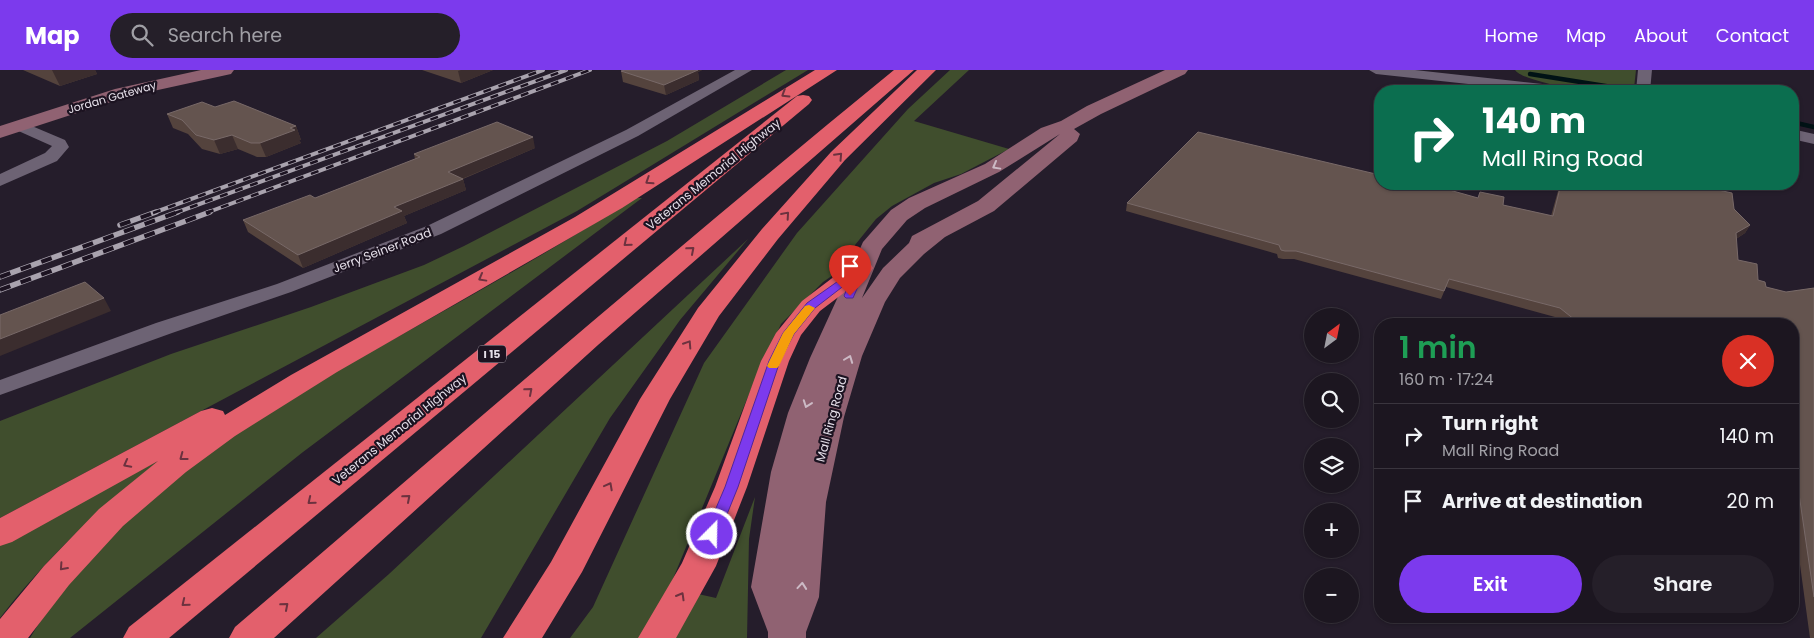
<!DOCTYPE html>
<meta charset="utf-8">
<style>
body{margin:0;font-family:Poppins,sans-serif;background:#251f29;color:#f1f3f6;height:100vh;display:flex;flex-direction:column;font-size:19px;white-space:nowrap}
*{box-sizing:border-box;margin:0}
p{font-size:16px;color:#a09fa5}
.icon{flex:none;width:28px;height:28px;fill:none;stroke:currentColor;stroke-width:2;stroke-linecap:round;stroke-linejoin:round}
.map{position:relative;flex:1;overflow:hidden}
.side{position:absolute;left:1374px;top:248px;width:425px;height:305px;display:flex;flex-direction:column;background:#1c1620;border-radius:20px;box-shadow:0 1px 4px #0004,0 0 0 1px #3a353e}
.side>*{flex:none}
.guide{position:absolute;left:1374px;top:15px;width:425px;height:105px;border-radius:20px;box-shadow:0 1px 4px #0004,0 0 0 1px #3a353e;background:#0b6e4f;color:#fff;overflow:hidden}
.needle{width:32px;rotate:32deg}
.controls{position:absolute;left:1304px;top:238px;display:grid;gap:10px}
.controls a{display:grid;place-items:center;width:55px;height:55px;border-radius:50%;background:#1c1620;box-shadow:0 1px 4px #0004,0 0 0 1px #3a353e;font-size:25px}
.pin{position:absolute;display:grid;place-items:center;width:42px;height:42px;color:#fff;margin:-51px -21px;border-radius:50% 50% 50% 0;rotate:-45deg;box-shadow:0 0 5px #0007}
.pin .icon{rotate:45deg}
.me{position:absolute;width:55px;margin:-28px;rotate:23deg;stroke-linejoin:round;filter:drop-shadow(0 0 4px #0008)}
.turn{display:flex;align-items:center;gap:18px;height:105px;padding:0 25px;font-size:22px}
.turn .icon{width:65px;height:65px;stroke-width:2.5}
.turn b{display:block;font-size:35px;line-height:42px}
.round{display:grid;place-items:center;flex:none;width:52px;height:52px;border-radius:26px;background:#251f29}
.overview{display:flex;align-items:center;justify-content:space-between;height:85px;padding:0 25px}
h1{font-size:30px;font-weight:600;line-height:38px;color:#1e9e55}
.action{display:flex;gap:10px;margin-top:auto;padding:10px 25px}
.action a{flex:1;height:58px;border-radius:30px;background:#7c3aed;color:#fff;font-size:20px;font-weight:600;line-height:58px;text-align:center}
.action a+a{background:#251f29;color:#f1f3f6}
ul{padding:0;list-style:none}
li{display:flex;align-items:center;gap:15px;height:65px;padding:0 25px;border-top:1px solid #3a353e}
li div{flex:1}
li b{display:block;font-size:19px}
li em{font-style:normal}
header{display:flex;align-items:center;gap:30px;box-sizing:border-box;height:70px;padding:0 25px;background:#7c3aed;color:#fff}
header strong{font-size:24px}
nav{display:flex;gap:28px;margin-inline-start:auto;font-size:18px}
.search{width:350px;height:45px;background:#251f29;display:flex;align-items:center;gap:12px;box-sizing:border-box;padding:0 18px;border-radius:28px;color:#a09fa5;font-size:19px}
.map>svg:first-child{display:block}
.green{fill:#404e2d}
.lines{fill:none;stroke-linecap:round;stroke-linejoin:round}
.stream{stroke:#001215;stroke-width:4.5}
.street{fill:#6d6374;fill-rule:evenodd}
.secondary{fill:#906272;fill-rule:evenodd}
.highway{fill:#e3606c;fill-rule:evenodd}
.rail-far1-casing{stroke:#a9a3ae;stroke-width:4}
.rail-casing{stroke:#a9a3ae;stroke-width:5.5}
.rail-far1{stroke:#1c1321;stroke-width:2.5;stroke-dasharray:8;stroke-linecap:butt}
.rail{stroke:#1c1321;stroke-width:4;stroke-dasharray:11;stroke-linecap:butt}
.wall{fill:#54433d}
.shaded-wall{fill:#3b2d2e}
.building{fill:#64544f;stroke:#786968}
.oneway{stroke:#6c323f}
.oneway2{stroke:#ccbac5}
.route{fill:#7c3aed;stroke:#51269a}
.slow{fill:#f59e0b}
.labels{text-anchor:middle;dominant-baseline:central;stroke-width:4.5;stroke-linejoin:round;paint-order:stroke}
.far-street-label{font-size:11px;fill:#e5dfe9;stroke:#1c1321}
.shield{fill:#1c1321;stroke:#a9a2ad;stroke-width:1}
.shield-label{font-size:11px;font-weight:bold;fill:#e5dfe9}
.street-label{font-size:12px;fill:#e5dfe9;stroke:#1c1321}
</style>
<header>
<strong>Map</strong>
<div class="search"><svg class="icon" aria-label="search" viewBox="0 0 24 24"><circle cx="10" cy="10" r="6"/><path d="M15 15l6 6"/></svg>Search here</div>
<nav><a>Home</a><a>Map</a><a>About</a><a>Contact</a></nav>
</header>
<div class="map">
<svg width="1814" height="568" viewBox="0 0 1814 568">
<rect width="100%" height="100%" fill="#251d2b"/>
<g class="green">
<path d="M786,0H808L577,141L0,448V351L171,284L311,237L424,195L464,176L667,71Z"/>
<path d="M950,0H969L914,51L1009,79L961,104L934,113L892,136L876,149L855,175L849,194L823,212L781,254L754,312L670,516L641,568H570L593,537L704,293L797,163L908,39Z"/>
<path d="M1515,0H1636L1634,18C1623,29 1524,14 1515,0Z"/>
<path d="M635,128H642L303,382L70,568H30C85,476 190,390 280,334C325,305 373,281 419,255C492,214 564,173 635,128Z"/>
<path d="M748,169L680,250L610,348L481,568H316L389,504Z"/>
<path d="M160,390C101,437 46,488 0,548V470Z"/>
<path d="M755,427L749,469L747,568H675L698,524L716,528Z"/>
</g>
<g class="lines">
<g class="stream">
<path d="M1530,4L1618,18"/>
<path d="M1792,52L1814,57"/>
</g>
<g class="street">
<path d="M735,0H752L638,66L441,164L291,222L172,263L0,325V310L156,253L277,214L427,156L626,60Z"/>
<path d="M1369,0H1415L1570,17L1577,21H1532L1376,4Z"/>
<path d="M1638,0H1652L1650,21H1636Z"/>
<path d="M20,51L65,70L69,77L57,91L0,116V104L45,83L52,76L14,59L12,56L14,53Z"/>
<path d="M1792,59L1814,64V74L1792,69Z"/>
</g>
<g class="secondary">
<path d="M201,0H234L231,4L126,27L0,68V56L115,19Z"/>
<path d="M1165,0H1188L1185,4L1101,44L1074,59L1080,64L1077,71L994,141L945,167L924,184L900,208L885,232L862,286L844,347L826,432L819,527L806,562V568H768V562L751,517L771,402L788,343L810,288L863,172L891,140L909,128L985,94L1041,58L1061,51L1087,36ZM1060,64L978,131L912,166L909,173L883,198L862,228L882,179L907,150L925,138L999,102Z"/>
</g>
<g class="highway">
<path d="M815,0H837L622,138L337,302L235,366L186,402L123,456L69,515L28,568H0V549L44,496L99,439L158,391L12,472L0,476V448L201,341L212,338L223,341L225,345L291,305L575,147Z"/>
<path d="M894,0H914L598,275L274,568H229L235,557C454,370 671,182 894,0Z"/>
<path d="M917,0H936L845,90L778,169L719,246L670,329L582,502L542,568H503L551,492L640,329L698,238L762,159L831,82Z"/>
<path d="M803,25L809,26L812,30L809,34L169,568H123L129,557L797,26Z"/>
<path d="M861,191L870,193L873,198L870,203L820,241L801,265L789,291L747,417L716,496L676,568H638L682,493L715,417L761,291L776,263L802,231L852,193Z"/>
</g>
<defs>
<g id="rail-far1">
<path d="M153,143L543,0"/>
<path d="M175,143L566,0"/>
<path d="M206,143L590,0"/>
</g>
<g id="rail">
<path d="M120,155L156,142"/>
<path d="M0,207L178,142"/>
<path d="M0,220L210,142"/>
</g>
</defs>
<use href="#rail-far1" class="rail-far1-casing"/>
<use href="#rail" class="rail-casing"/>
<use href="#rail-far1" class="rail-far1"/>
<use href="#rail" class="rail"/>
</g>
<g class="wall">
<path d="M23,0H95L97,4L60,16Z"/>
<path d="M422,0H493L461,13Z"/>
<path d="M625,0H702L698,2L699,10L666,25L623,12L621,1Z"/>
<path d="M215,37L296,56L301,70H299L301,73L266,87H257L238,79L220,84L202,79L188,64L173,58L167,44Z"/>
<path d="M535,78L463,109L466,120L404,146L407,153L303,198L248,162L243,150L315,128L415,89L414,84Z"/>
<path d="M1560,114H1691L1734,139L1750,155L1745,163L1736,169L1738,190L1758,210L1766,217L1786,222L1814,218V568H1810L1792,436V254H1564L1555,247L1446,217L1441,229L1294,189H1283L1278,188L1277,184L1126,141L1127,133L1503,135L1551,146Z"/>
</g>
<g class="shaded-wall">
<path d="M52,0H95L97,4L60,16Z"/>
<path d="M461,0H493L461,13L458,1Z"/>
<path d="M686,0H702L698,2L699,10L666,25L664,15Z"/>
<path d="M296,56L301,70H299L301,73L266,87L260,73Z"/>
<path d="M232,65L238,79L220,84L214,70Z"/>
<path d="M533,67L535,78L452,113L448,102Z"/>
<path d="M463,109L466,120L404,146L407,153L303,198L298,185L394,137Z"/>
<path d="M1750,155L1745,163L1731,172L1736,163Z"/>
<path d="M104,228L111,241L0,286V269Z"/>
</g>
<g class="building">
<path d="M625,0H698L664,15L621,1Z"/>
<path d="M234,31L296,56L290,58L295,60L260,73H251L232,65L214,70L196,65L182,50L167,44L202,32L215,37Z"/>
<path d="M497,52L533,67L448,102L463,109L394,137L402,141L298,185L243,150L310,125L315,128L420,87L414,84Z"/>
<path d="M1198,62L1380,105V114H1428L1478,128L1480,122L1504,127L1503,135L1553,146L1561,114H1691L1732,123L1734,139L1750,155L1736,163L1738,190L1757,194L1758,210L1765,212L1766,217L1786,222L1814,218V527L1798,417L1792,413V254H1580L1560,238L1449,209L1444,221L1296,181H1285L1281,180L1279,175L1127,133Z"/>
<path d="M85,212L104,228L0,269V245Z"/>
</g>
<defs><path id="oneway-chevron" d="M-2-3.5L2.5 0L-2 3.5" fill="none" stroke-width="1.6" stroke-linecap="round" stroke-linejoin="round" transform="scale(1.25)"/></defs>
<g class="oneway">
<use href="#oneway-chevron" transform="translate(785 24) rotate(148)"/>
<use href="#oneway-chevron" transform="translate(839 86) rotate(-47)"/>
<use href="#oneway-chevron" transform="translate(649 111) rotate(147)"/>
<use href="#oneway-chevron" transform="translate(786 145) rotate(-49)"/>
<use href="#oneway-chevron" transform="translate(627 173) rotate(141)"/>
<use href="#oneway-chevron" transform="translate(691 180) rotate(-41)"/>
<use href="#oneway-chevron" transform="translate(482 208) rotate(151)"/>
<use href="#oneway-chevron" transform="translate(688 274) rotate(-57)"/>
<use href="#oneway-chevron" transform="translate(529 321) rotate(-41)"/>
<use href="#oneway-chevron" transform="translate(183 387) rotate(143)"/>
<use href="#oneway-chevron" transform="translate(127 394) rotate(152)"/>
<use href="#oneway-chevron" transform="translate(609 416) rotate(-62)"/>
<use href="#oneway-chevron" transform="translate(407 428) rotate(-41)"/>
<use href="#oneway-chevron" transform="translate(311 431) rotate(141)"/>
<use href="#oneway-chevron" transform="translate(63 497) rotate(132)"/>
<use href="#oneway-chevron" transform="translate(681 526) rotate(-60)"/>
<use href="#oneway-chevron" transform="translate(185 533) rotate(141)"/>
<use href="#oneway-chevron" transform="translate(285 536) rotate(-41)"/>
</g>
<g class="oneway2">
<use href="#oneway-chevron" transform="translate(996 96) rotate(151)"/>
<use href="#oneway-chevron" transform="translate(849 289) rotate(-69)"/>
<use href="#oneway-chevron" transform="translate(807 334) rotate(110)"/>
<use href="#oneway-chevron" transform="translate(802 516) rotate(-85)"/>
</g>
<path class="route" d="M861,195L866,198L853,228H846L844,226L850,211L815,238L794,264L780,291L738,417L719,464L712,470L707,468L705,464L725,417L769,291L783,263L807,233Z"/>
<path class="slow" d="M809,235L815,238L794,264L779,296L777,298H769L767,296L783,263L805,236Z"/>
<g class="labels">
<g class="far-street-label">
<text transform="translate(112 27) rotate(-16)">Jordan Gateway</text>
</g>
<rect class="shield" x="478" y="275.5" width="28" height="17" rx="4"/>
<g class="shield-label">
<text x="492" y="284">I 15</text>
</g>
<g class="street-label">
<text transform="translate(713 104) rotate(-39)">Veterans Memorial Highway</text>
<text transform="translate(382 180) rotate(-21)">Jerry Seiner Road</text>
<text transform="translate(831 349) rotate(-75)">Mall Ring Road</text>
<text transform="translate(399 359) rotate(-39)">Veterans Memorial Highway</text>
</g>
</g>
</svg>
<div class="controls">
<a><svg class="needle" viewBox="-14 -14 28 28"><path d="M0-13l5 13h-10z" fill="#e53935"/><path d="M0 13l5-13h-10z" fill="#a09fa5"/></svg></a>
<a><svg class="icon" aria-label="search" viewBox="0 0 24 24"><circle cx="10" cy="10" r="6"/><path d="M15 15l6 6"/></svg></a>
<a><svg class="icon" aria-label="layers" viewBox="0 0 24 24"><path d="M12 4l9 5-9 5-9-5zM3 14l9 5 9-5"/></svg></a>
<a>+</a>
<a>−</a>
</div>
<div class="pin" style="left:850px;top:226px;background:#d93025"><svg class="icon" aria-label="arrive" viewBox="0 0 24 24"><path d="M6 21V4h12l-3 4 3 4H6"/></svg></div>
<svg class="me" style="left:712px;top:464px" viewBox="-20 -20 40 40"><circle r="17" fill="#7c3aed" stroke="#fff" stroke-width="3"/><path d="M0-11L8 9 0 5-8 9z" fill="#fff"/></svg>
<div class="guide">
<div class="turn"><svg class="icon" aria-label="right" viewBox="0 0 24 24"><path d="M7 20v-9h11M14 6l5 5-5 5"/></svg><div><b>140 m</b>Mall Ring Road</div></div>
</div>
<section class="side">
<div class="overview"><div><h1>1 min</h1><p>160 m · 17:24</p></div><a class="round" style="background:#d93025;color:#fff"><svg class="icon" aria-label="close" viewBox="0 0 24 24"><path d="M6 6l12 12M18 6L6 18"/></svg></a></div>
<ul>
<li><svg class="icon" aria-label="right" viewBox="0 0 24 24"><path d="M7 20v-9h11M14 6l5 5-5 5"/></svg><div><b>Turn right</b><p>Mall Ring Road</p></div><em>140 m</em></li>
<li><svg class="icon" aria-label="arrive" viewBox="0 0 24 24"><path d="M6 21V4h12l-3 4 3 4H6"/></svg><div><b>Arrive at destination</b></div><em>20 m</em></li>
</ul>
<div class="action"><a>Exit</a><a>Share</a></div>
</section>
</div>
